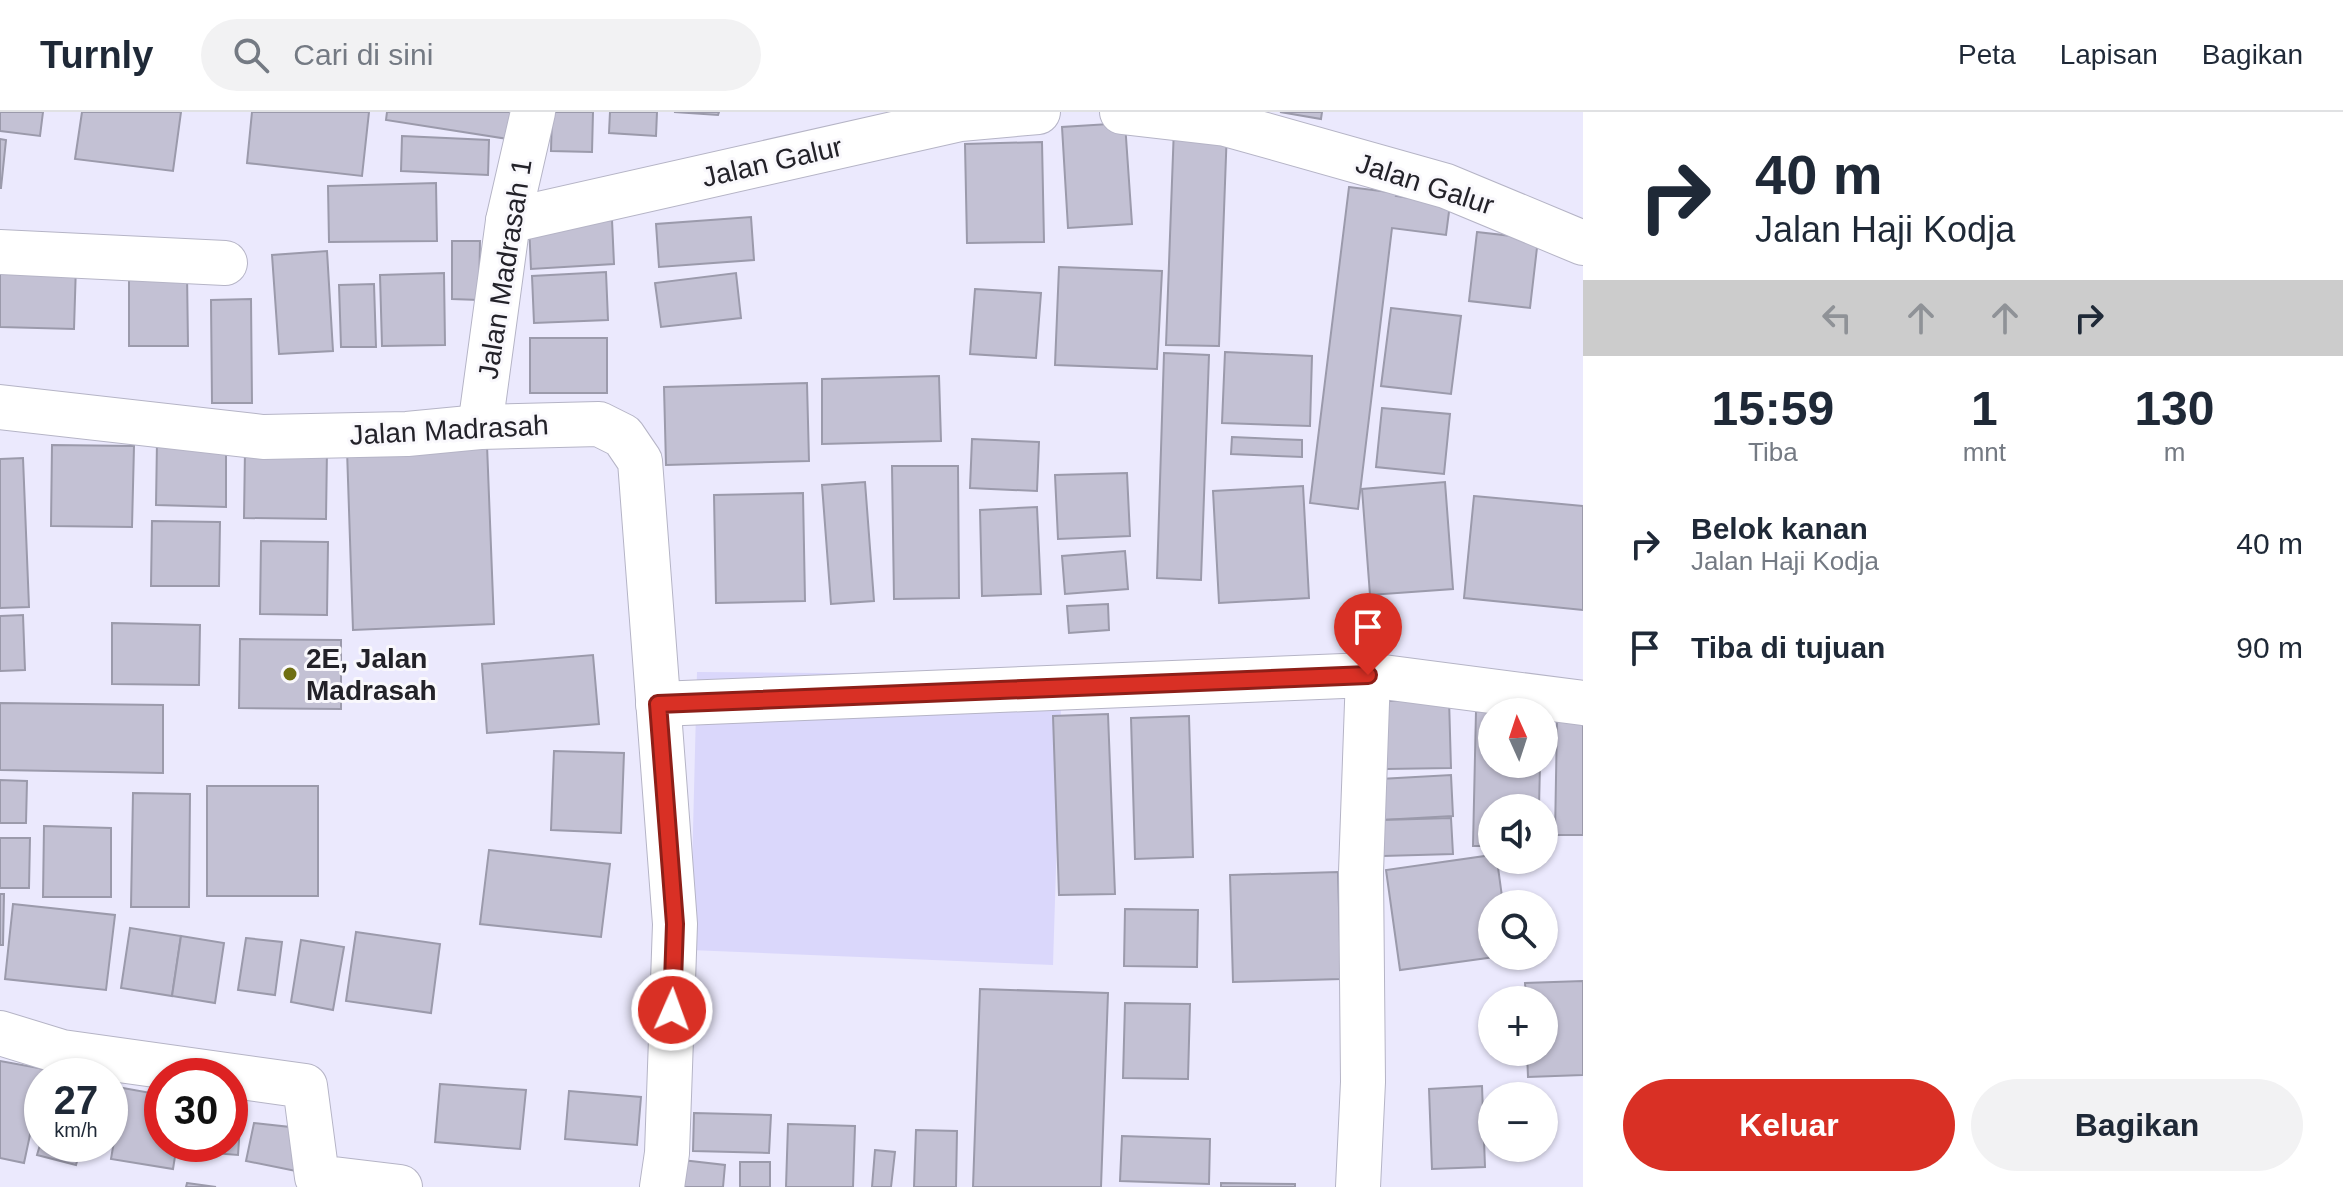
<!DOCTYPE html>
<html lang="id">
<meta charset="utf-8">
<style>
body{margin:0;font-family:Arial,sans-serif;background:#f2f2f3;color:#1f2937;height:100vh;display:flex;flex-direction:column;font-size:30px;white-space:nowrap}
*{box-sizing:border-box;margin:0}
p{font-size:26px;color:#747a83}
.icon{flex:none;width:44px;height:44px;fill:none;stroke:currentColor;stroke-width:2;stroke-linecap:round;stroke-linejoin:round}
.map{position:relative;flex:1;overflow:hidden}
.panel{display:flex;flex-direction:column;background:#fff;width:760px}
.panel>*{flex:none}
.hud{background:#fff;color:#1f2937;overflow:hidden}
.needle{width:52px;rotate:357deg}
.fabs{position:absolute;left:1478px;top:586px;display:grid;gap:16px}
.fabs a{display:grid;place-items:center;width:80px;height:80px;border-radius:50%;background:#fff;box-shadow:0 2px 6px #0004;font-size:40px}
.speed{position:absolute;left:24px;top:946px;display:flex;gap:16px;font-size:40px;font-weight:700;text-align:center}
.speed>*{display:grid;place-content:center;width:104px;height:104px;border-radius:50%;background:#fff;box-shadow:0 2px 6px #0004;line-height:1}
.speed small{font-size:20px;font-weight:400}
.speed .limit{border:12px solid #d22;background:#fff;color:#111}
.pin{position:absolute;display:grid;place-items:center;width:68px;height:68px;color:#fff;margin:-82px -34px;border-radius:50% 50% 50% 0;rotate:-45deg;box-shadow:0 0 8px #0007}
.pin .icon{rotate:45deg}
.me{position:absolute;width:88px;margin:-44px;rotate:2deg;stroke-linejoin:round;filter:drop-shadow(0 0 6px #0008)}
.turn{display:flex;align-items:center;gap:28px;height:168px;padding:0 40px;font-size:36px}
.turn .icon{width:104px;height:104px;stroke-width:2.5}
.turn b{display:block;font-size:56px;line-height:68px}
.lanes{display:flex;align-items:center;height:76px;padding:0 40px;background:#0003;justify-content:center;gap:40px;direction:ltr}
.lanes .off{opacity:.35}
.eta{display:flex;justify-content:space-evenly;align-items:center;height:136px;text-align:center}
.eta b{font-size:48px;font-weight:600;line-height:56px}
.button{display:flex;gap:16px;margin-top:auto;padding:16px 40px}
.button a{flex:1;height:92px;border-radius:48px;background:#d93025;color:#fff;font-size:32px;font-weight:600;line-height:92px;text-align:center}
.button a+a{background:#f2f2f3;color:#1f2937}
ul{padding:0;list-style:none}
li{display:flex;align-items:center;gap:24px;height:104px;padding:0 40px}
li div{flex:1}
li b{display:block;font-size:30px}
li em{font-style:normal}
header{display:flex;align-items:center;gap:48px;box-sizing:border-box;height:112px;padding:0 40px;background:#fff;border-bottom:2px solid #e0e1e3}
header strong{font-size:38px}
nav{display:flex;gap:44px;margin-inline-start:auto;font-size:28px}
.search{width:560px;height:72px;background:#f2f2f3;display:flex;align-items:center;gap:20px;box-sizing:border-box;padding:0 28px;border-radius:44px;color:#747a83;font-size:30px}
main{display:flex;flex:1;min-height:0}
.map>svg:first-child{display:block}
.green{fill:#dad7fb}
.building{fill:#c3c1d4;stroke:#9b9aab;stroke-width:2}
.lines{fill:none;stroke-linecap:round;stroke-linejoin:round}
.street-casing{stroke:#b5b4c6;stroke-width:46}
.street{stroke:#fff;stroke-width:44}
.route-casing{stroke:#8d1f18;stroke-width:20}
.route{stroke:#d93025;stroke-width:14}
.poi-dot{fill:#6f6f12;stroke:#f9f8fc;stroke-width:3}
.labels{text-anchor:middle;dominant-baseline:central;stroke-width:6;stroke-linejoin:round;paint-order:stroke}
.street-label{font-size:28px;fill:#232229;stroke:#f9f8fc}
.poi-label{font-size:28px;font-weight:bold;fill:#232229;stroke:#f9f8fc;text-anchor:start}
</style>
<header>
<strong>Turnly</strong>
<div class="search"><svg class="icon" aria-label="search" viewBox="0 0 24 24"><circle cx="10" cy="10" r="6"/><path d="M15 15l6 6"/></svg>Cari di sini</div>
<nav><a>Peta</a><a>Lapisan</a><a>Bagikan</a></nav>
</header>
<main>
<div class="map">
<svg width="1583" height="1075" viewBox="0 0 1583 1075">
<rect width="100%" height="100%" fill="#ebe9fd"/>
<path class="green" d="M697,560L1062,563L1053,853L690,838Z"/>
<g class="building">
<path d="M0,0H43L40,24L0,19Z"/>
<path d="M82,0H181L173,59L75,47Z"/>
<path d="M252,0H369L362,64L247,51Z"/>
<path d="M387,0H512L508,27L386,8Z"/>
<path d="M552,0H593L592,40L551,39Z"/>
<path d="M610,0H657L656,24L609,21Z"/>
<path d="M674,0H719L718,3Z"/>
<path d="M1280,0H1322L1321,7Z"/>
<path d="M1125,11L1132,112L1068,116L1062,15Z"/>
<path d="M1174,15L1227,17L1219,234L1166,233Z"/>
<path d="M402,24L489,28L488,63L401,59Z"/>
<path d="M0,27L6,28L1,76H0Z"/>
<path d="M1042,30L1044,130L967,131L965,32Z"/>
<path d="M436,71L437,129L329,130L328,74Z"/>
<path d="M1349,75L1397,81L1396,84L1450,92L1446,123L1392,116L1358,397L1310,391Z"/>
<path d="M751,105L754,148L659,155L656,112Z"/>
<path d="M612,108L614,152L531,157L529,112Z"/>
<path d="M1477,120L1538,127L1530,196L1469,189Z"/>
<path d="M452,129H480L479,188L452,187Z"/>
<path d="M327,139L333,239L279,242L272,143Z"/>
<path d="M0,150L76,153L74,217L0,215Z"/>
<path d="M1059,155L1162,159L1157,257L1055,253Z"/>
<path d="M187,160L188,234H129V161Z"/>
<path d="M606,160L608,208L534,211L532,164Z"/>
<path d="M444,161L445,233L382,234L380,163Z"/>
<path d="M736,161L741,206L661,215L655,171Z"/>
<path d="M374,172L376,235H341L339,173Z"/>
<path d="M975,177L1041,181L1036,246L970,242Z"/>
<path d="M251,187L252,291H212L211,188Z"/>
<path d="M1391,196L1461,204L1451,282L1381,274Z"/>
<rect x="530" y="226" width="77" height="55"/>
<path d="M1225,240L1312,244L1310,314L1222,311Z"/>
<path d="M1164,241L1209,243L1201,468L1157,466Z"/>
<path d="M939,264L941,329L822,332V267Z"/>
<path d="M807,271L809,349L666,353L664,275Z"/>
<path d="M1382,296L1450,302L1444,362L1376,355Z"/>
<path d="M1232,325L1302,328V345L1231,342Z"/>
<path d="M972,327L1039,330L1037,379L970,376Z"/>
<path d="M157,329H226V395L156,393Z"/>
<path d="M52,333L134,334L132,415L51,414Z"/>
<path d="M487,333L494,512L353,518L347,338Z"/>
<path d="M245,337H327L326,407L244,406Z"/>
<path d="M23,346L29,495L0,496V347Z"/>
<path d="M892,354H958L959,486L894,487Z"/>
<path d="M1127,361L1130,424L1058,427L1055,363Z"/>
<path d="M865,370L874,489L831,492L822,373Z"/>
<path d="M1445,370L1453,477L1370,483L1362,377Z"/>
<path d="M1303,374L1309,486L1219,491L1213,379Z"/>
<path d="M803,381L805,489L716,491L714,383Z"/>
<path d="M1474,384L1583,394V498L1464,486Z"/>
<path d="M1037,395L1041,482L982,484L980,398Z"/>
<path d="M152,409L220,410L219,474H151Z"/>
<path d="M261,429L328,430L327,503L260,502Z"/>
<path d="M1125,439L1128,477L1065,482L1062,444Z"/>
<path d="M1108,492L1109,518L1069,521L1067,494Z"/>
<path d="M23,503L25,558L0,559V504Z"/>
<path d="M112,511L200,513L199,573L112,572Z"/>
<path d="M240,527L341,528V597L239,596Z"/>
<path d="M593,543L599,612L487,621L482,552Z"/>
<path d="M1449,587L1451,656L1386,657L1383,589Z"/>
<path d="M0,591L163,593V661L0,658Z"/>
<path d="M1476,599L1533,600H1492V652H1540L1539,696H1492V734H1473Z"/>
<path d="M1108,602L1115,782L1059,783L1053,604Z"/>
<path d="M1189,604L1193,745L1135,747L1131,606Z"/>
<path d="M1557,609L1583,610V723H1555Z"/>
<path d="M554,639L624,641L621,721L551,718Z"/>
<path d="M1451,663L1453,704L1382,708L1380,667Z"/>
<path d="M0,668L27,669L26,711H0Z"/>
<rect x="207" y="674" width="111" height="110"/>
<path d="M133,681L190,682L189,795H131Z"/>
<path d="M1451,706L1453,742L1383,744L1382,708Z"/>
<path d="M44,714L111,716V785H43Z"/>
<path d="M0,726H30L29,776H0Z"/>
<path d="M489,738L610,752L601,825L480,812Z"/>
<path d="M1492,743V748H1497L1503,792H1492V844H1502L1400,858L1386,758Z"/>
<path d="M1338,760L1341,867L1233,870L1230,763Z"/>
<path d="M0,782H4L3,833H0Z"/>
<path d="M13,792L115,803L106,878L5,867Z"/>
<path d="M1125,797L1198,798L1197,855L1124,854Z"/>
<path d="M130,816L181,824L172,884L121,876Z"/>
<path d="M356,820L440,832L431,901L346,889Z"/>
<path d="M181,824L224,831L215,891L172,884Z"/>
<path d="M246,826L282,830L275,883L238,878Z"/>
<path d="M301,828L344,835L333,898L291,890Z"/>
<path d="M1583,869V963L1528,965L1527,940H1544V888H1526L1525,871Z"/>
<path d="M980,877L1108,881L1101,1075H973Z"/>
<path d="M1125,891L1190,892L1188,967L1123,966Z"/>
<path d="M0,949L44,957L24,1051L0,1046Z"/>
<path d="M440,972L526,978L520,1037L435,1030Z"/>
<path d="M1482,974L1485,1055L1432,1057L1429,977Z"/>
<path d="M123,976L162,983V1032H177L173,1057L111,1047Z"/>
<path d="M569,979L641,985L637,1033L565,1027Z"/>
<path d="M230,983L242,984L238,1043L188,1039V1032H230Z"/>
<path d="M694,1001L771,1003L769,1041L693,1039Z"/>
<path d="M254,1011L299,1016L301,1060L246,1049Z"/>
<path d="M788,1012L855,1014L853,1075H786Z"/>
<path d="M916,1018L957,1019L956,1075H914Z"/>
<path d="M1122,1024L1210,1027L1209,1072L1120,1069Z"/>
<path d="M42,1026V1032H82L76,1053L37,1043Z"/>
<path d="M875,1038L895,1040L891,1075H872Z"/>
<path d="M682,1048L725,1053L723,1075H680Z"/>
<rect x="740" y="1050" width="30" height="25"/>
<path d="M187,1071L216,1075H186Z"/>
<path d="M1221,1071L1295,1072V1075H1221Z"/>
</g>
<g class="lines">
<defs>
<g id="street">
<path d="M1122,0L1226,12L1446,74L1583,131"/>
<path d="M508,109L960,7L1038,0"/>
<path d="M0,140L225,151"/>
<path d="M0,295L263,325L407,322L480,315L599,312L623,324L640,349L675,812L667,1041L662,1075"/>
<path d="M480,315L508,109L533,0"/>
<path d="M658,592L1368,563L1583,591"/>
<path d="M0,921L62,940L305,974L317,1065L400,1075"/>
<path d="M1358,1075L1363,970L1361,760L1368,563"/>
</g>
</defs>
<use href="#street" class="street-casing"/>
<use href="#street" class="street"/>
</g>
<g class="lines">
<defs>
<path id="route" d="M672,898L675,812L658,592L1368,563"/>
</defs>
<use href="#route" class="route-casing"/>
<use href="#route" class="route"/>
</g>
<circle class="poi-dot" cx="290" cy="562" r="8"/>
<g class="labels">
<g class="street-label">
<text transform="translate(772 50) rotate(-13)">Jalan Galur</text>
<text transform="translate(1425 72) rotate(18)">Jalan Galur</text>
<text transform="translate(505 157) rotate(-81)">Jalan Madrasah 1</text>
<text transform="translate(449 318) rotate(-3)">Jalan Madrasah</text>
</g>
<g class="poi-label">
<text x="306" y="546">2E, Jalan<tspan x="306" dy="32">Madrasah</tspan></text>
</g>
</g>
</svg>
<div class="fabs">
<a><svg class="needle" viewBox="-14 -14 28 28"><path d="M0-13l5 13h-10z" fill="#e53935"/><path d="M0 13l5-13h-10z" fill="#747a83"/></svg></a>
<a><svg class="icon" aria-label="sound" viewBox="0 0 24 24"><path d="M4 9h4l5-4v14l-5-4H4zM17 9q2 3 0 6"/></svg></a>
<a><svg class="icon" aria-label="search" viewBox="0 0 24 24"><circle cx="10" cy="10" r="6"/><path d="M15 15l6 6"/></svg></a>
<a>+</a>
<a>−</a>
</div>
<div class="speed"><div>27<small>km/h</small></div><div class="limit">30</div></div>
<div class="pin" style="left:1368px;top:563px;background:#d93025"><svg class="icon" aria-label="arrive" viewBox="0 0 24 24"><path d="M6 21V4h12l-3 4 3 4H6"/></svg></div>
<svg class="me" style="left:672px;top:898px" viewBox="-20 -20 40 40"><circle r="17" fill="#d93025" stroke="#fff" stroke-width="3"/><path d="M0-11L8 9 0 5-8 9z" fill="#fff"/></svg>
</div>
<section class="panel">
<div class="hud">
<div class="turn"><svg class="icon" aria-label="right" viewBox="0 0 24 24"><path d="M7 20v-9h11M14 6l5 5-5 5"/></svg><div><b>40 m</b>Jalan Haji Kodja</div></div>
<div class="lanes"><svg class="icon off" aria-label="left" viewBox="0 0 24 24"><path d="M17 20v-9H6M10 6l-5 5 5 5"/></svg><svg class="icon off" aria-label="ahead" viewBox="0 0 24 24"><path d="M12 20V5M6 11l6-6 6 6"/></svg><svg class="icon off" aria-label="ahead" viewBox="0 0 24 24"><path d="M12 20V5M6 11l6-6 6 6"/></svg><svg class="icon" aria-label="right" viewBox="0 0 24 24"><path d="M7 20v-9h11M14 6l5 5-5 5"/></svg></div>
</div>
<div class="eta">
<div><b>15:59</b><p>Tiba</p></div>
<div><b>1</b><p>mnt</p></div>
<div><b>130</b><p>m</p></div>
</div>
<ul>
<li><svg class="icon" aria-label="right" viewBox="0 0 24 24"><path d="M7 20v-9h11M14 6l5 5-5 5"/></svg><div><b>Belok kanan</b><p>Jalan Haji Kodja</p></div><em>40 m</em></li>
<li><svg class="icon" aria-label="arrive" viewBox="0 0 24 24"><path d="M6 21V4h12l-3 4 3 4H6"/></svg><div><b>Tiba di tujuan</b></div><em>90 m</em></li>
</ul>
<div class="button"><a>Keluar</a><a>Bagikan</a></div>
</section>
</main>
